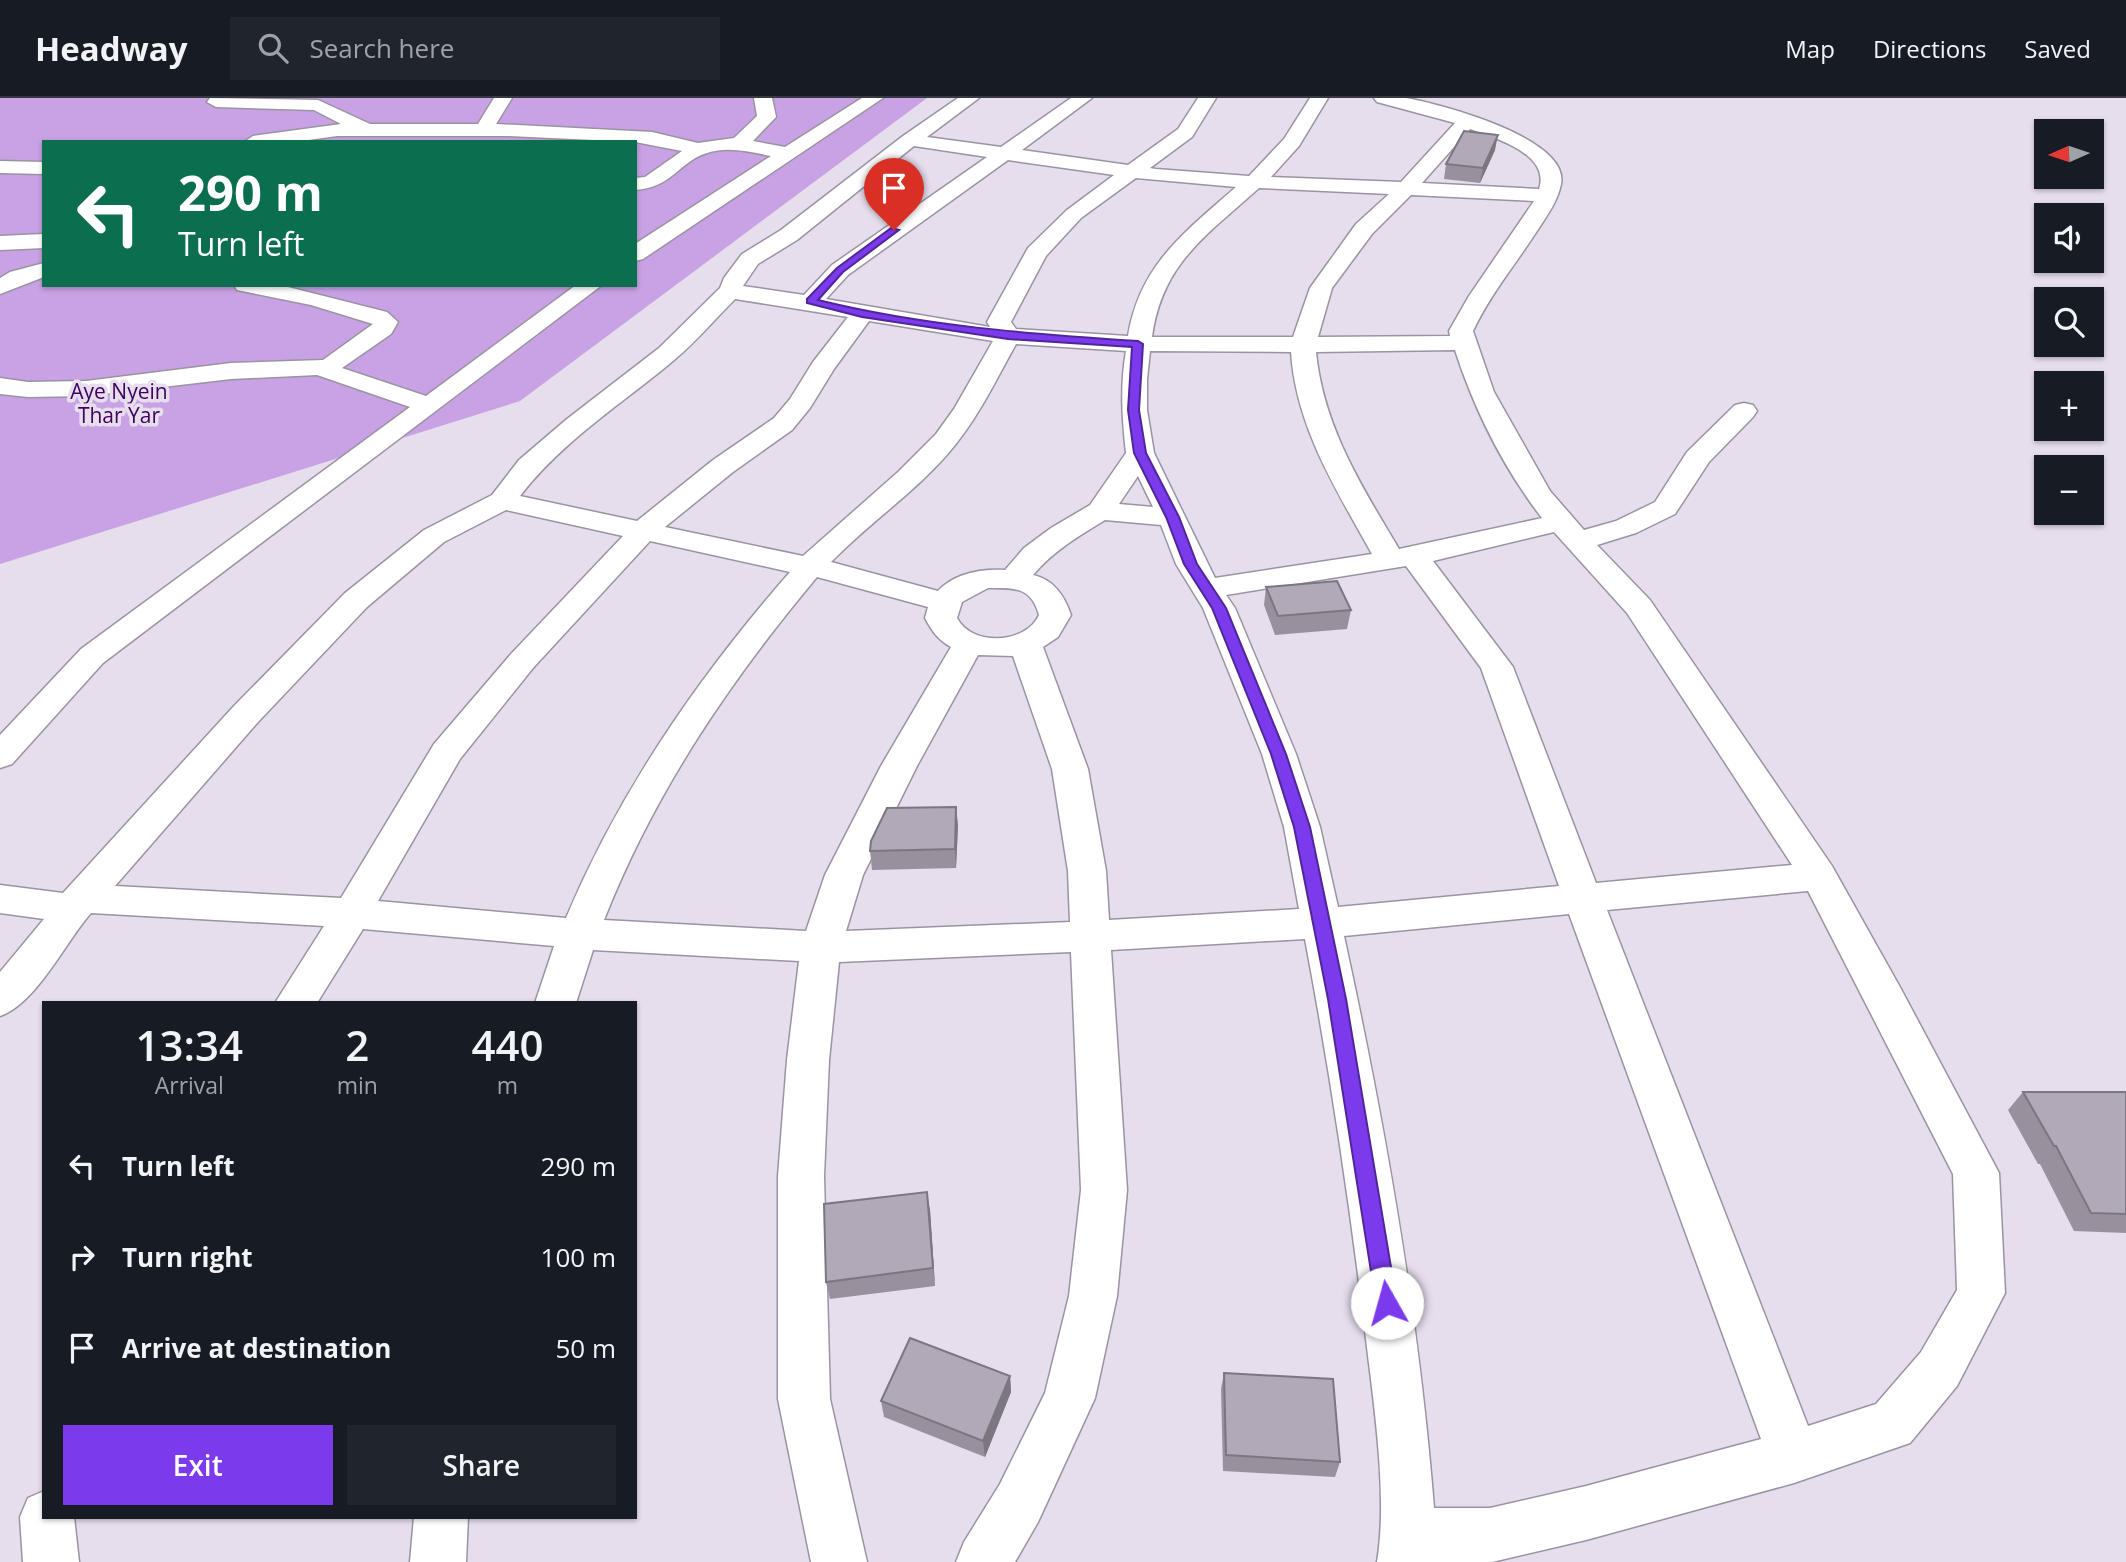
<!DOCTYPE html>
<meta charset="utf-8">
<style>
body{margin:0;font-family:"Open Sans",sans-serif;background:#20242c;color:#f1f3f6;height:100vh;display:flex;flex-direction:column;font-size:26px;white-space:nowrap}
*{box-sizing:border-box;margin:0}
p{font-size:23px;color:#9ea1a6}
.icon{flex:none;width:38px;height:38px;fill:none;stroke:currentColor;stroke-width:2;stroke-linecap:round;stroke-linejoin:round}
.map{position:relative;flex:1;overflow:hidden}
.panel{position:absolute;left:42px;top:903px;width:595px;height:518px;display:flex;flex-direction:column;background:#171b24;border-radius:0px;box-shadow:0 2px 5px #0004}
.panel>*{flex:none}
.guide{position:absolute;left:42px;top:42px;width:595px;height:147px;border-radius:0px;box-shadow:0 2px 5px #0004;background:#0b6e4f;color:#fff;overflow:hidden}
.needle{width:46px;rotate:267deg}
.fabs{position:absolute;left:2034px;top:21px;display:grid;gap:14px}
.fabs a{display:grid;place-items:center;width:70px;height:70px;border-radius:0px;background:#171b24;box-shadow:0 2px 5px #0004;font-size:35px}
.pin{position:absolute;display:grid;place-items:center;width:60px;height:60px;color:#fff;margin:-72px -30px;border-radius:50% 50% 50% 0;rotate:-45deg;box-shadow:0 0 7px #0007}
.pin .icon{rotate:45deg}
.me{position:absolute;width:77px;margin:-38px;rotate:353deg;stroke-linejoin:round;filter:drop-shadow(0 0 5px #0008)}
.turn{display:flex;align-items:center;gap:24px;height:147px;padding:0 21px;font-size:32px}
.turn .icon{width:91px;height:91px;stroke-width:2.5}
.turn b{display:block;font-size:49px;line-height:60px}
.eta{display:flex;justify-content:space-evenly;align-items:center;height:119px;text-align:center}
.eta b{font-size:42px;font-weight:600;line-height:49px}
.cta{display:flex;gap:14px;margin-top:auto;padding:14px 21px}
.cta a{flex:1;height:80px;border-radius:0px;background:#7c3aed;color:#fff;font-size:28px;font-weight:600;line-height:80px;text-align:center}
.cta a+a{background:#20242c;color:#f1f3f6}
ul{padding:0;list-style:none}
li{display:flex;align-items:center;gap:21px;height:91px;padding:0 21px}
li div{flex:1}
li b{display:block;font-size:26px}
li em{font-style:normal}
header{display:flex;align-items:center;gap:42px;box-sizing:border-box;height:98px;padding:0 35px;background:#171b24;border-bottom:2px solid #363941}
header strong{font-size:33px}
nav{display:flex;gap:38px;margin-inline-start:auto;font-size:24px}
.search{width:490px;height:63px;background:#20242c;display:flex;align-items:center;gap:18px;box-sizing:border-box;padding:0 24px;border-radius:0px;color:#9ea1a6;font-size:26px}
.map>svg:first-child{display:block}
.green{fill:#c8a2e4;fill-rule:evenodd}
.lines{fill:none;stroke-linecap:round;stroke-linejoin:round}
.street-casing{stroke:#9b93a2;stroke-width:3}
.street{fill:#fff;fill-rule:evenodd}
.wall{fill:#98919d}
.shaded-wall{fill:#7c7680}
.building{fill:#b1a9b7;stroke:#7c7680;stroke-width:2}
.route{fill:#7c3aed;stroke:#51269a;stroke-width:2}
.labels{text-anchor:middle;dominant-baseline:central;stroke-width:7;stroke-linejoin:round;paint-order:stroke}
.far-park-label{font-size:21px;fill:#40005e;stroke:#e6dded}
</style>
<header>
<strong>Headway</strong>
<div class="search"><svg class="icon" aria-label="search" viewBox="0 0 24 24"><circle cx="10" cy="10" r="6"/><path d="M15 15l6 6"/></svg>Search here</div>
<nav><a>Map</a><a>Directions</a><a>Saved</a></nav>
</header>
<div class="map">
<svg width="2126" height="1464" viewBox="0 0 2126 1464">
<rect width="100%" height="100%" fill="#e6dded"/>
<path class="green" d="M0,0H927L520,303L0,466ZM44,44H635V187H44Z"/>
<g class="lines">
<defs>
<g id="street">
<path d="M210,0L318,2L370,26H478L494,0H512L496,26L652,34L698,45L734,40L757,18L754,0H772L776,19L753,43L785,49L862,0H883L643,161L635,163V146L771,58C750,54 728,48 707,55C678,64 674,89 635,92V80L645,79L682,53L635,44L509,38H337L295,44H244L253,38L341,26L314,12L216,9L207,4Z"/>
<path d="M958,0H979L927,39L1001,49L1071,0H1092L1022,52L1128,67L1178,31L1198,0H1216L1192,39L1150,70L1156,71L1249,78L1284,41L1310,0H1328L1299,48L1271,79L1401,84L1455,25L1377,4L1374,0C1384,0 1396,0 1406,0C1440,6 1570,40 1561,86C1558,103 1546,119 1537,133C1515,167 1490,197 1473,233L1494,294L1550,393L1584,432L1616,423L1655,404L1687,354L1735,307L1744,305L1753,307L1757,313L1753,319L1709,364L1675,416L1636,435L1597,447L1650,502L1832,768L1901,891L1999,1075L2005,1195L1957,1288L1910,1345L1794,1385L1586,1442L1492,1464H1377C1388,1398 1374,1308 1366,1241C1350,1107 1330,973 1305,841L1111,852L1127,1092L1117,1198L1095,1300L1038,1424L1015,1464H956L964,1444L1000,1386L1045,1295L1069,1198L1081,1092L1071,854L839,864L829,962L824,1078L830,1301L867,1464H811L778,1301V1078L787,962L799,863L593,852L576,905H535L554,848L363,831L317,905H275L324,828L91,815C66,843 36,906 0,918V874L44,821L0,815V787L63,795L234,608L345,495L424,432L492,397L519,362L567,321L659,250L720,190L724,180L742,156L781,132L903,38ZM1470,31C1495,40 1551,56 1539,91L1422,85ZM914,48L987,59L832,167L804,197L743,188L758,166L797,142ZM1008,62L1114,77L1067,112L1028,150L987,224L990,229L826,201L848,177ZM1136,80L1236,89C1185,134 1140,166 1128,238L1016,231L1011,224L1046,158L1081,120ZM1259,90L1389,96L1356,126L1310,190L1293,239H1152C1162,165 1207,137 1259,90ZM1411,97L1534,103L1469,198L1449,233L1450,238L1318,239L1332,190L1372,136ZM735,201L848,219L813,264L790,301L774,320L713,362L637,423L520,398C562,343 622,306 674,262C696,244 715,221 735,201ZM869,223L993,243L954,311L936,336L898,374L803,458L665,429L733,374L792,332L810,310L834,271ZM1016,246L1126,253C1120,288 1122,320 1126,355L1090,407L1051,430L1024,450L1005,472C982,471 955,475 938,493L831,464C871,423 920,391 955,347C980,316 997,280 1016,246ZM1455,252C1474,311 1504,371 1542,420L1399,451C1362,389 1323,328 1316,254ZM1150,253L1291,254C1296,329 1336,391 1372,456L1215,480L1154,355L1147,312V281ZM1138,378L1153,409L1119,406ZM506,412L623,438L511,556L434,646L341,800L115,788L258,624L367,509L444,444ZM1105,422L1161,427L1176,466L1203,510L1262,656L1284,729L1299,811L1109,822L1106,773L1088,671L1043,549L1058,539L1071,517C1064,497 1054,482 1033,477C1053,453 1079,438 1105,422ZM1554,434L1627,515L1792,767L1596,785L1513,569L1433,463ZM650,443L790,474C699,578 620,692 566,820L378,803L460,661L533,570ZM1406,468L1481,570L1559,788L1338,809L1320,729L1296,656L1235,510L1226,497ZM817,479L928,509L925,520C932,533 938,542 951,549L881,668L825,777L806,833L604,822C654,695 729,584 817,479ZM988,490C1014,490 1031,488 1039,517C1026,546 972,549 957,520L962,504ZM978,557L1013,558L1052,671L1068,773L1070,824L846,833L863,777L917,668ZM1808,793L1953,1076L1957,1192L1921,1254L1876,1306L1808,1328L1607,812ZM1569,816L1761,1341L1586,1388L1490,1410H1434C1419,1218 1385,1026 1344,838Z"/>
<path d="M0,63L44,64V76L0,75Z"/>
<path d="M44,136V150L0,152V138Z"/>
<path d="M44,165V179L0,196V180L10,174Z"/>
<path d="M234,187H280L387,214L398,224L391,236L342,270L426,298L576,187H602L103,565L12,666L0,670V637L81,551L410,309L317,277L231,281L86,298L28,299L0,296V280L28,284L86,283L231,265L323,262L373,226L311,207L237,192Z"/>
<path d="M44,1393V1419H74L79,1464H23L20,1419L28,1400Z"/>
<path d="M414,1419H468L466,1464H410Z"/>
</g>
</defs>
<use href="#street" class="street-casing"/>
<use href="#street" class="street"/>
</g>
<g class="wall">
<path d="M1495,52L1480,85L1444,81L1446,66Z"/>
<path d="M1266,489L1351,512L1347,531L1275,537L1264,507Z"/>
<path d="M956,709L958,728L956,770L872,772L870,753Z"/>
<path d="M2023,994H2126V1135L2074,1133L2040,1066H2038L2008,1012Z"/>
<path d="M930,1112L935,1188L830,1201L826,1184Z"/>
<path d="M1224,1275L1340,1364L1335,1379L1223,1373L1221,1291Z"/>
<path d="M1010,1278L1011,1294L985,1359L884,1319L881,1303Z"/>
</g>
<g class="shaded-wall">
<path d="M1498,37L1495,52L1480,85L1483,70Z"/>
<path d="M956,709L958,728L956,770L955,751Z"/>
<path d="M927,1094L930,1112L935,1188L933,1170Z"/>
<path d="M1010,1278L1011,1294L985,1359L983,1343Z"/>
</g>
<g class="building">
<path d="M1464,33L1498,37L1483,70L1446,66Z"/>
<path d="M1337,483L1351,512L1278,518L1266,489Z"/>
<path d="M956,709L955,751L870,753L871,743L887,710Z"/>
<path d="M2023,994H2126V1116L2091,1115L2056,1048H2054Z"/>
<path d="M927,1094L933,1170L826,1184L824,1106Z"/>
<path d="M910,1240L1010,1278L983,1343L881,1303Z"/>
<path d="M1224,1275L1333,1281L1340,1364L1226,1357Z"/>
</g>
<path class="route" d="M891,130L899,132L843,174L818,202C923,228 1030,236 1138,243L1143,246L1139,312L1146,355L1179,419L1197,466L1226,510L1286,656L1310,729L1346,901L1397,1205L1394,1212L1387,1214L1379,1212L1376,1205L1328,901L1294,729L1271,656L1212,510L1184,466L1166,419L1134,355L1128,312L1132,249L1008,241L862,219L807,205V201L837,170Z"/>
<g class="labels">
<g class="far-park-label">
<text x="119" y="293">Aye Nyein<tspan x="119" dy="24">Thar Yar</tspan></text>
</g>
</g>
</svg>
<div class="fabs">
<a><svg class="needle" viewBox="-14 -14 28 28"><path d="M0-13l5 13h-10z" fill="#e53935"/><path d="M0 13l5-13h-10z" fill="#9ea1a6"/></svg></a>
<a><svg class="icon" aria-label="sound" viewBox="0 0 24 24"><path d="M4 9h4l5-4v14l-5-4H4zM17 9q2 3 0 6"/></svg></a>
<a><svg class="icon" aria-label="search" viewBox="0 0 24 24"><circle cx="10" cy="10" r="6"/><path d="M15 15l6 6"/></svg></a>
<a>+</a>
<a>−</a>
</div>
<div class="pin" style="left:894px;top:132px;background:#d93025"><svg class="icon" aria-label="arrive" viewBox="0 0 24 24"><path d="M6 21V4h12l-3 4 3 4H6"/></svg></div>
<svg class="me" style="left:1387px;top:1205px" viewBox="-20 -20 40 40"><circle r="19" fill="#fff"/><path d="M0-13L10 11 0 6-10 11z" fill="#7c3aed"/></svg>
<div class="guide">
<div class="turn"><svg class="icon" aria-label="left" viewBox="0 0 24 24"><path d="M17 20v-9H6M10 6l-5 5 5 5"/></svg><div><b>290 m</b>Turn left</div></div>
</div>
<section class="panel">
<div class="eta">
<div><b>13:34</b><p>Arrival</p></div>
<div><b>2</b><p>min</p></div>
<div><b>440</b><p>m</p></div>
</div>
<ul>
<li><svg class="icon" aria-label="left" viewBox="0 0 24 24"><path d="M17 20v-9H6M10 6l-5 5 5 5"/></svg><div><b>Turn left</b></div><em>290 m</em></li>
<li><svg class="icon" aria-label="right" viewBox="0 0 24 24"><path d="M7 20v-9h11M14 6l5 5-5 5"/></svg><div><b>Turn right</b></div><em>100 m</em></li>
<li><svg class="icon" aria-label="arrive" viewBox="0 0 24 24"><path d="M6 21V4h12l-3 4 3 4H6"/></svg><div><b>Arrive at destination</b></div><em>50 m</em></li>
</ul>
<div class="cta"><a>Exit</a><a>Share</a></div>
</section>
</div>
